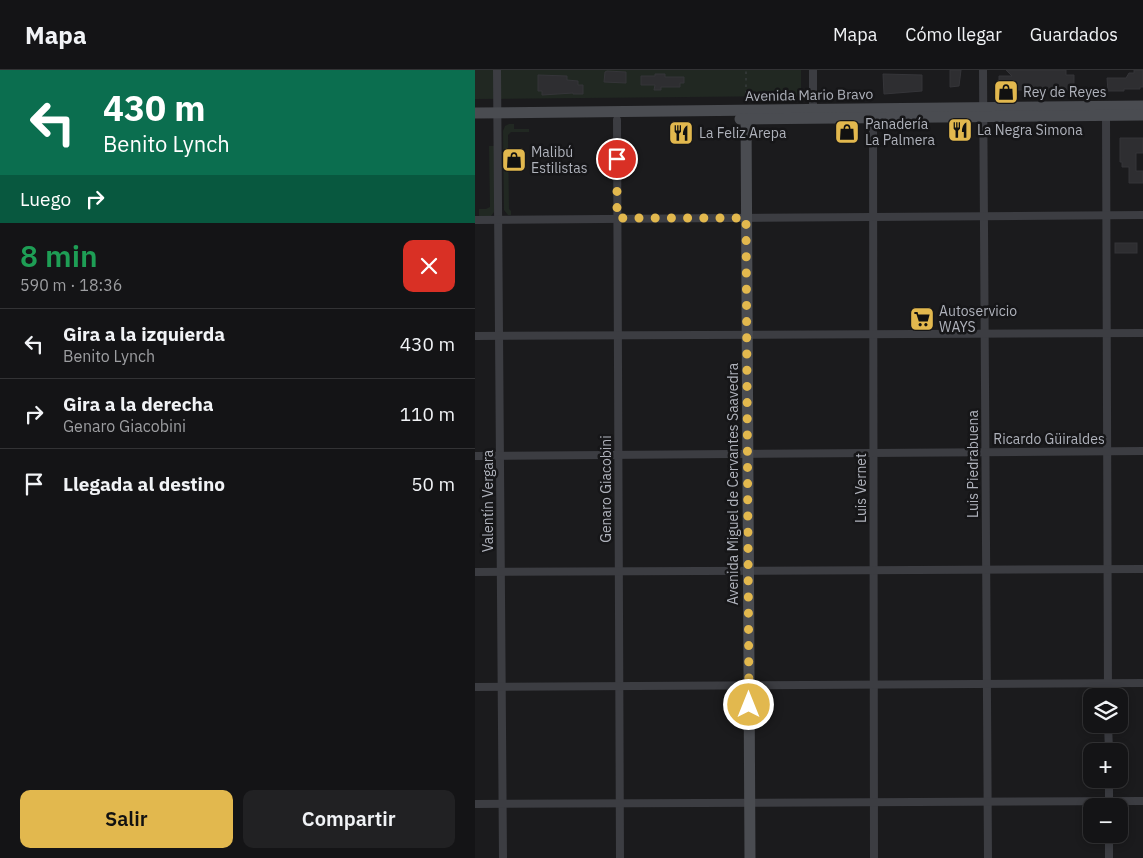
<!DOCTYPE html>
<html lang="es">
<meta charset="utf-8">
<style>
body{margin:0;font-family:"IBM Plex Sans",sans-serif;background:#212123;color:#f1f3f6;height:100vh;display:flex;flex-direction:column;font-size:19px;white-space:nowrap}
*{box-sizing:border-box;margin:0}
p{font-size:16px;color:#9d9ea1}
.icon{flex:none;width:28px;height:28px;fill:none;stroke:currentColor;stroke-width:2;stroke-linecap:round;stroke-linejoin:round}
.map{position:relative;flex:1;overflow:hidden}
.side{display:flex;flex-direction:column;background:#141416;width:475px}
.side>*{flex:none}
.top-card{background:#0b6e4f;color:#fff;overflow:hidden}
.fabs{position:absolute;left:608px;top:618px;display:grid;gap:10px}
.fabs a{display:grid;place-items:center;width:45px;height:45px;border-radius:10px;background:#141416;box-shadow:0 2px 8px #0003,0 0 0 1px #333335;font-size:25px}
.pin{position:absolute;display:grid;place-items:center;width:42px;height:42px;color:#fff;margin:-21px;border:2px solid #fff;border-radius:50%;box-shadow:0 1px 5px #0007}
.me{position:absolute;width:55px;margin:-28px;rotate:0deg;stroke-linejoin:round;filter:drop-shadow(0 0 4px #0008)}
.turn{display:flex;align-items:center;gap:18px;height:105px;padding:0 20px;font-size:22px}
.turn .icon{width:65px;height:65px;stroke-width:2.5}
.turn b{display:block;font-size:35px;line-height:42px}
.then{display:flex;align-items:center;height:48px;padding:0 20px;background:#0003;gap:10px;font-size:19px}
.round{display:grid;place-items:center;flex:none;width:52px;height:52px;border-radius:10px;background:#212123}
.summary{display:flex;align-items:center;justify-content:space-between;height:85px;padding:0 20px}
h1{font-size:30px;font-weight:600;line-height:38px;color:#1e9e55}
.primary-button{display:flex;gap:10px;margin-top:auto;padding:10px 20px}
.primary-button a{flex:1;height:58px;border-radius:10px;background:#e2b84e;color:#111;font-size:20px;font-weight:600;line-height:58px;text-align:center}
.primary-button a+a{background:#212123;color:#f1f3f6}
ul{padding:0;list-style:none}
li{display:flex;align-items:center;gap:15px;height:70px;padding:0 20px;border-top:1px solid #333335}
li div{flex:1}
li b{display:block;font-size:19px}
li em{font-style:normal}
header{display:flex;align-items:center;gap:30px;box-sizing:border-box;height:70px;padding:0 25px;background:#141416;border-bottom:1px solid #333335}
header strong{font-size:24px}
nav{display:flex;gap:28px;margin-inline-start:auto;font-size:18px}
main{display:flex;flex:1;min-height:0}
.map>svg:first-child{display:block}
.green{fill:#212822}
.building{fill:#2e2e31;stroke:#353539}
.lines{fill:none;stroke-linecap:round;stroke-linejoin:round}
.path{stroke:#424449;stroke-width:1;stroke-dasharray:2.5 4;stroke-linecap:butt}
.street{stroke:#3c3d42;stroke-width:8}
.secondary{stroke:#4a4c51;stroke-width:11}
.route{stroke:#e2b84e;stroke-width:9;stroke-dasharray:0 16.2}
.labels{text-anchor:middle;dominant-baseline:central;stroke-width:5;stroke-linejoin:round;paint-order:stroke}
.poi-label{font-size:14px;fill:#afb2bb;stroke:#161618;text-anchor:start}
.street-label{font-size:14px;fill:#afb2bb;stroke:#161618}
</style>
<header>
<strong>Mapa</strong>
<nav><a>Mapa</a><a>Cómo llegar</a><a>Guardados</a></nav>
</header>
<main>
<section class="side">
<div class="top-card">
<div class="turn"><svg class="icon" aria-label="left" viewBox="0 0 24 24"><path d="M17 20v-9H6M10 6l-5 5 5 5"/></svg><div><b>430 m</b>Benito Lynch</div></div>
<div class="then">Luego<svg class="icon" aria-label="right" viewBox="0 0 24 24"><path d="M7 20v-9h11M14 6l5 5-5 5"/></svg></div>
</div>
<div class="summary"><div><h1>8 min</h1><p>590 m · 18:36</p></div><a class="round" style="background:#d93025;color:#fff"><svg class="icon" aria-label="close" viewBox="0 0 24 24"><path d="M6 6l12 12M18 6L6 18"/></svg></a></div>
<ul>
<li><svg class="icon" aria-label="left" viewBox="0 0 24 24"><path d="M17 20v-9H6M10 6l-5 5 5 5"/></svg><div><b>Gira a la izquierda</b><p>Benito Lynch</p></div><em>430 m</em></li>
<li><svg class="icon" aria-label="right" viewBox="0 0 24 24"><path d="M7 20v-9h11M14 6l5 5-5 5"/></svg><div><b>Gira a la derecha</b><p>Genaro Giacobini</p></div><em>110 m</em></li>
<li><svg class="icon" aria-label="arrive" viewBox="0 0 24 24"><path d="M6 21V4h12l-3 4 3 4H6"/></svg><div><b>Llegada al destino</b></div><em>50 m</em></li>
</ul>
<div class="primary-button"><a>Salir</a><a>Compartir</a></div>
</section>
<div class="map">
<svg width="668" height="788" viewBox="0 0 668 788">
<rect width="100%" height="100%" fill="#1b1b1d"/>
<g class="green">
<path d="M0,0H326V26L0,29Z"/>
<path d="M34,54H39V59H54V62H36L33,65L34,139L36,141V145H33L29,140L28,61L30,56Z"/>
<path d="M14,76H19V142L16,146H4V139H11L15,137Z"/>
</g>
<g class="building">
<path d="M475,0H486L484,16L475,17Z"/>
<path d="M531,0H591V5H599V20H531L524,13V6H537Z"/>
<path d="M659,0H668V17H665V19H649V21H633L632,8H651L654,3H659Z"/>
<path d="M132,1L151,2V13L129,12L130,2Z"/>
<path d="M180,4H190V7H209V13H205V17H186V20H179L180,15H166V6H180Z"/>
<path d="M408,4L447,5V21L409,24Z"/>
<path d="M63,5L92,6V10L103,11V15H108V24H98V23L67,25V21H63Z"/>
<path d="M645,68H668V83H661V101H668V113H654V97H647V92H645Z"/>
<rect x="640" y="173" width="22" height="10"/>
</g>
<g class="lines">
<path class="path" d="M271,30V0"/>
<g class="street">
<path d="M22,0L28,788"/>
<path d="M338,0V43"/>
<path d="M508,0L513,788"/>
<path d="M631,45L633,626"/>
<path d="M398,47L399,788"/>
<path d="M142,50L145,788"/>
<path d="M0,150L668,145"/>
<path d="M0,266L668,263"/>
<path d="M0,386L668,381"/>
<path d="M0,502L668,499"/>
<path d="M0,617L668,613"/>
<path d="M633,654L634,681"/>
<path d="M634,709V736"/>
<path d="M0,734L668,731"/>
<path d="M634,764V788"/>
</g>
<g class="secondary">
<path d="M271,41L275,788"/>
<path d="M0,43L668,36"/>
<path d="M265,49L668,45"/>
</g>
</g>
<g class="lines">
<path class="route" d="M142,89V148H271L274,635"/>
</g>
<defs>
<symbol id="shop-square" viewBox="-11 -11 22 22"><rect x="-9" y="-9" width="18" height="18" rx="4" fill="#e2b84e" stroke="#161618"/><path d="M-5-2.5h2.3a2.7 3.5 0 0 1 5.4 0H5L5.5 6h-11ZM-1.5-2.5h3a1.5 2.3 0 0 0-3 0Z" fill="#111"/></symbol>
<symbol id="restaurant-square" viewBox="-11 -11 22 22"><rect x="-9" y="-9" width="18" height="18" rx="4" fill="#e2b84e" stroke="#161618"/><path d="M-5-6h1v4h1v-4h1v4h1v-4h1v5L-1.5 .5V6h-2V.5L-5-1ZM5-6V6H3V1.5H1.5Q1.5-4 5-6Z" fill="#111"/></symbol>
<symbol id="supermarket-square" viewBox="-11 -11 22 22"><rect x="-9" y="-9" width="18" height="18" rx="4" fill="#e2b84e" stroke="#161618"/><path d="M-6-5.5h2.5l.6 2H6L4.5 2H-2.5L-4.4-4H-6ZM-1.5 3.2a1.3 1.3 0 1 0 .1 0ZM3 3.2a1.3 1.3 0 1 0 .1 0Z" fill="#111"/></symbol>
</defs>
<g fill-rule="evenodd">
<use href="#shop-square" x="517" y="8" width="28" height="28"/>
<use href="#restaurant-square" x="471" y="46" width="28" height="28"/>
<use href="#shop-square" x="358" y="48" width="28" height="28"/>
<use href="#restaurant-square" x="192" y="49" width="28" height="28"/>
<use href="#shop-square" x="25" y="76" width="28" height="28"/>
<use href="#supermarket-square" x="433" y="235" width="28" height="28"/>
</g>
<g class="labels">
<g class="poi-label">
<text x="548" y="22">Rey de Reyes</text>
<text x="390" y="54">Panadería<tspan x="390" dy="16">La Palmera</tspan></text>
<text x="502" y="60">La Negra Simona</text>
<text x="224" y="63">La Feliz Arepa</text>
<text x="56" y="82">Malibú<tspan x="56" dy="16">Estilistas</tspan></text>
<text x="464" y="241">Autoservicio<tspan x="464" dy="16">WAYS</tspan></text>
</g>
<g class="street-label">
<text transform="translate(334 25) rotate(-1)">Avenida Mario Bravo</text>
<text x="574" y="369">Ricardo Güiraldes</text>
<text transform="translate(498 394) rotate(-90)">Luis Piedrabuena</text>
<text transform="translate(258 414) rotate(-90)">Avenida Miguel de Cervantes Saavedra</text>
<text transform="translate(386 418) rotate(-90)">Luis Vernet</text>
<text transform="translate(131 419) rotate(-90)">Genaro Giacobini</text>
<text transform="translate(13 431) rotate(-90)">Valentín Vergara</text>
</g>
</g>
</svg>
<div class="fabs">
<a><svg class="icon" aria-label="layers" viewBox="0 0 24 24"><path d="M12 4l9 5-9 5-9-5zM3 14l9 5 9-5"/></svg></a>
<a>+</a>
<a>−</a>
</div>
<div class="pin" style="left:142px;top:89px;background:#d93025"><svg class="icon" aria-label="arrive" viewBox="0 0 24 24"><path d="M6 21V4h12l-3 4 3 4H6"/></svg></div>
<svg class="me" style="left:274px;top:635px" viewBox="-20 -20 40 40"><circle r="17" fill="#e2b84e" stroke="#fff" stroke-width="3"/><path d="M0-11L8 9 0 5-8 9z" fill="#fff"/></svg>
</div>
</main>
